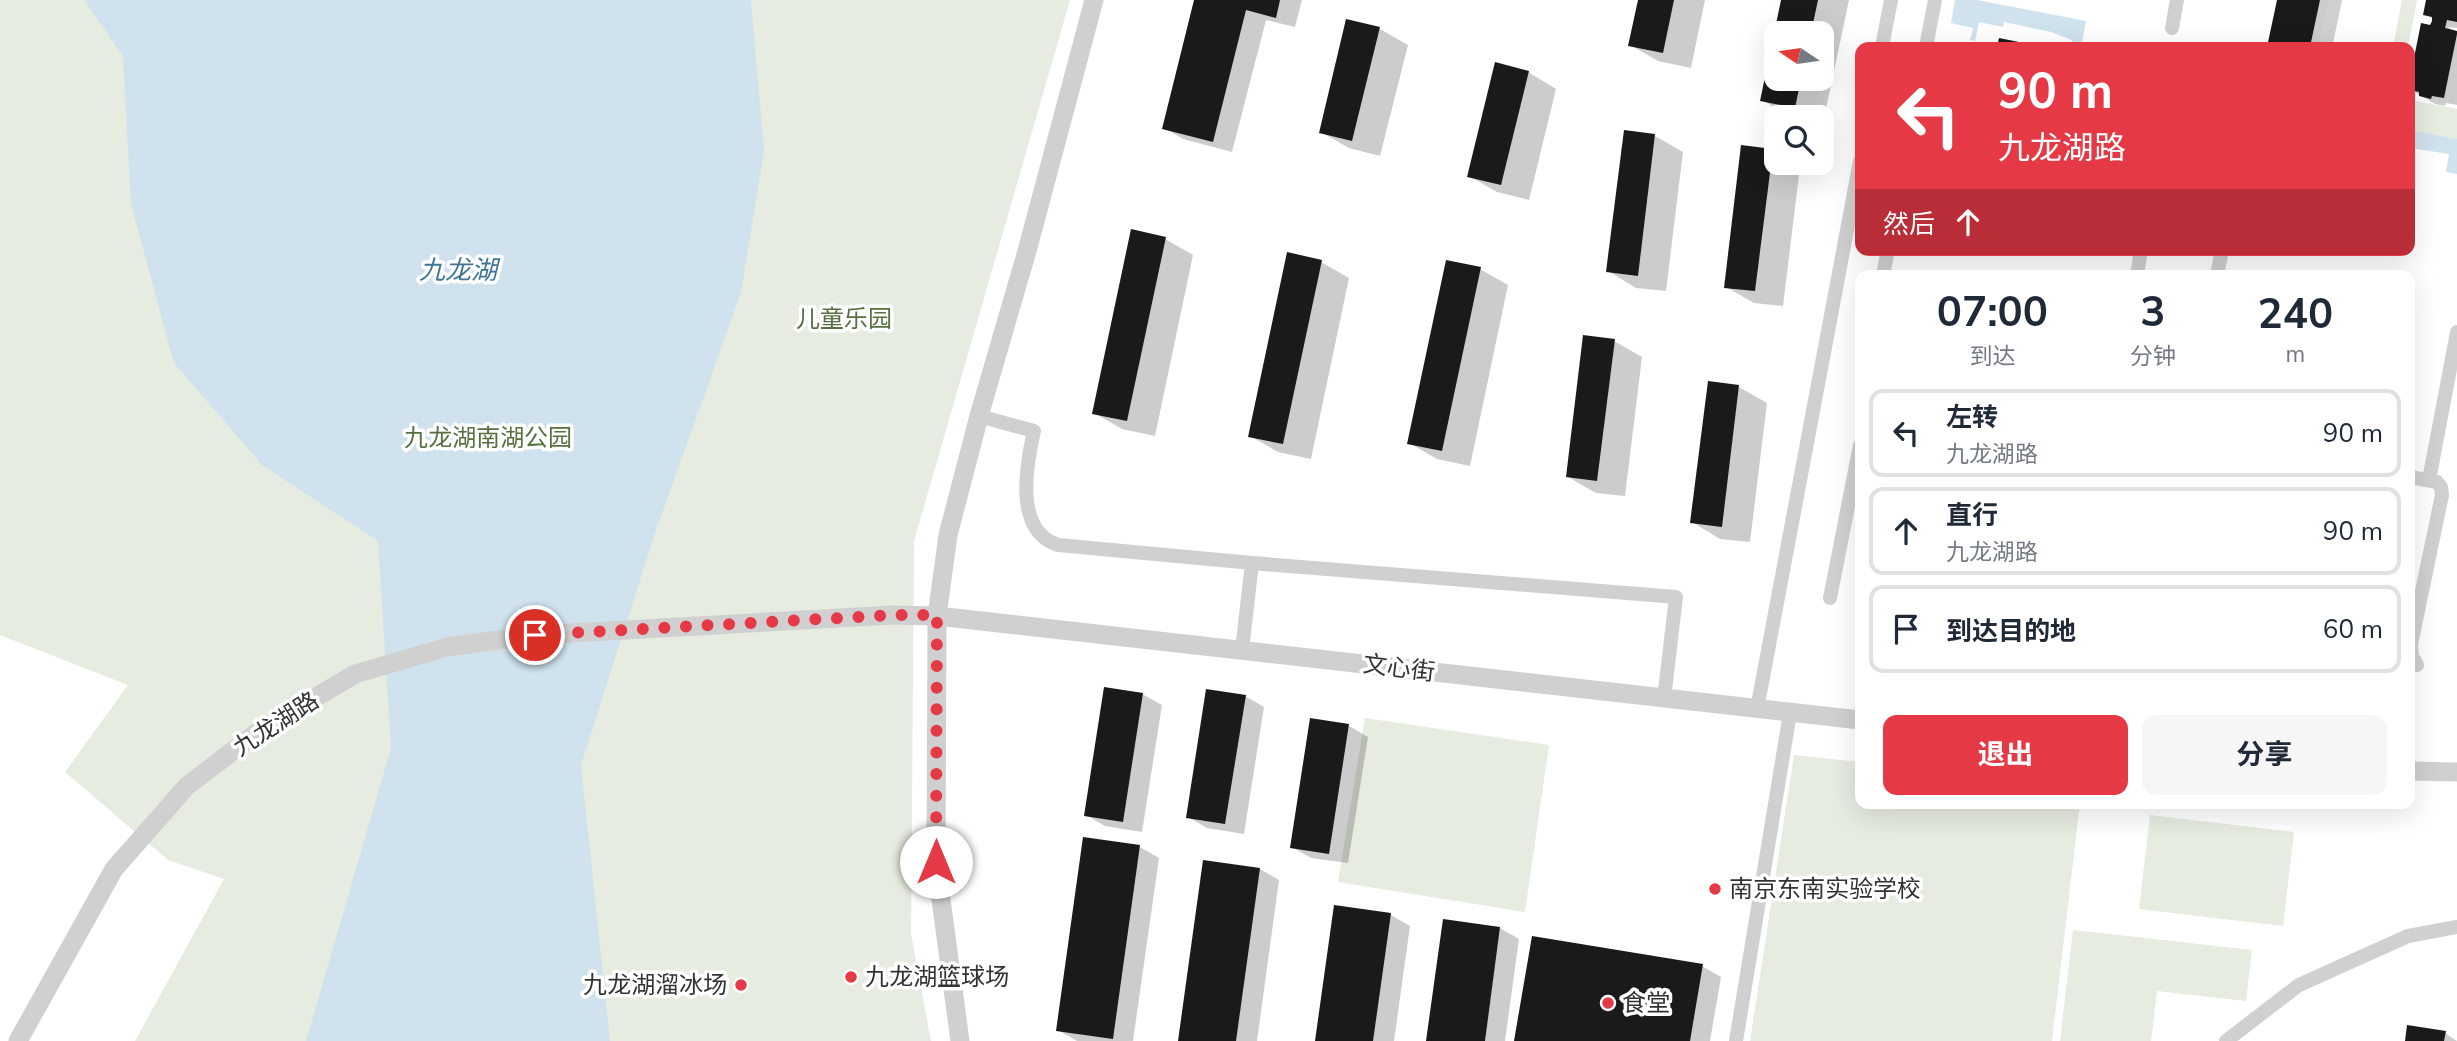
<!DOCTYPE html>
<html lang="zh">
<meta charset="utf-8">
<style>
body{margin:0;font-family:"Nunito Sans","Noto Sans SC",sans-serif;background:#f6f6f7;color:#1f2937;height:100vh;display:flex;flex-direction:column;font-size:26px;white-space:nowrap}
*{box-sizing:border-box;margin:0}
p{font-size:23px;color:#747a83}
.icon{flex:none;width:38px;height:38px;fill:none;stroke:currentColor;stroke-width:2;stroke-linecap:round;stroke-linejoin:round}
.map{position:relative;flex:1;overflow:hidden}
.side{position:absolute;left:1855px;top:270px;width:560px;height:539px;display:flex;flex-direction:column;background:#fff;border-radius:14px;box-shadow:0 7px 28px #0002}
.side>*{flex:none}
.hud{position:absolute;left:1855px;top:42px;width:560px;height:214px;border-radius:14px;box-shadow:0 7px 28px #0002;background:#e63946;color:#fff;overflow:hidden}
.needle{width:46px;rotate:283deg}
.buttons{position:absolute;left:1764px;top:21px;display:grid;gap:14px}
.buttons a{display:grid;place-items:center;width:70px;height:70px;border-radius:14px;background:#fff;box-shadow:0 7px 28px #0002;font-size:35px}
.pin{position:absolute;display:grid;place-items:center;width:60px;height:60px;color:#fff;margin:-30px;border:4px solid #fff;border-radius:50%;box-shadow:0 2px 7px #0007}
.me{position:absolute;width:77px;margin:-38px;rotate:0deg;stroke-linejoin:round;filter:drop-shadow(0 0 5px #0008)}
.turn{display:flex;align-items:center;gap:24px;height:147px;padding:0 28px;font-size:32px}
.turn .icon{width:91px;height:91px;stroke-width:2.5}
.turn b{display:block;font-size:49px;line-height:60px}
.then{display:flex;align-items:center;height:66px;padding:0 28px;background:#0003;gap:14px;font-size:26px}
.eta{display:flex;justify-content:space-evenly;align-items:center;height:119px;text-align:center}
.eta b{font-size:42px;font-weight:700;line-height:49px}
.primary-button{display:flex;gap:14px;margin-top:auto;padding:14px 28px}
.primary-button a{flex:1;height:80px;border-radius:14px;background:#e63946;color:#fff;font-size:28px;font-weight:700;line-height:80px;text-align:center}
.primary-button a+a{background:#f6f6f7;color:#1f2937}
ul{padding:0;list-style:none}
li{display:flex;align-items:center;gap:21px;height:88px;margin:0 14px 10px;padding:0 14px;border:4px solid #e0e1e3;border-radius:14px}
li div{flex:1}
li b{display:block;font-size:26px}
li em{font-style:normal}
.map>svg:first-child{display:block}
.green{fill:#e6ecdf}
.water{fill:#cfe2ee}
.shadow{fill:#0003;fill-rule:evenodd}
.building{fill:#1a1a1a}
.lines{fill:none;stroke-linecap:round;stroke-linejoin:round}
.minor{stroke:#d0d0d0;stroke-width:14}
.tertiary{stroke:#d0d0d0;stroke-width:19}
.route{stroke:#e63946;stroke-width:12;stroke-dasharray:0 21.6}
.poi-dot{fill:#e63946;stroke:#fff;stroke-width:2.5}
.labels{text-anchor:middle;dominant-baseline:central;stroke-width:7;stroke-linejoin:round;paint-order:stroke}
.park-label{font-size:24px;fill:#56703f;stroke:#fff}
.street-label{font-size:24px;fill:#333;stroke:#fff}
.poi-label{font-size:24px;fill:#333;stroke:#fff;text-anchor:start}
.water-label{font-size:26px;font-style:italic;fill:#3f7597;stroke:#fff}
</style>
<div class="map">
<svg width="2457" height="1041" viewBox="0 0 2457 1041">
<rect width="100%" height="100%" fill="#fff"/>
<g class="green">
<path d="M0,0H1070L914,541L911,934L931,1041H135L224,879L168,860L65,772L128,685L0,635Z"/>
<path d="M2402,0H2417L2408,47H2393Z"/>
<path d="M2410,100L2457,109V139L2410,130Z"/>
<path d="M1365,718L1549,745L1525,912L1338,882Z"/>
<path d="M1794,755L1860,762V803H2080L2052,1041H1750Z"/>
<path d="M2150,815L2294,832L2283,926L2139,909Z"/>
<path d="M2073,930L2252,950L2246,1001L2157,991L2151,1041H2060Z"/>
</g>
<g class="water">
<path d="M84,0H751L764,151L741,293L655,533L581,765L610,1041H306L391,748L378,541L262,465L174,363L131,204L123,56Z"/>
<path d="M1955,0H1977L2086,21L2081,47H2071L2072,40L2051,32L2004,22L2003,27L1979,22L1975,41L1970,40L1973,28L1951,23Z"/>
<path d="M2410,130L2457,139V174L2446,172L2449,154L2410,148Z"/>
</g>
<g class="shadow">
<path d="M1196,0H1302L1295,27L1266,20L1232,152L1183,139L1164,128Z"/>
<path d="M1640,0H1705L1691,68L1658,61L1630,45Z"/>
<path d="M1783,0H1849L1823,123L1822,117L1790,116L1762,100ZM1776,33H1822V79H1776ZM1790,105L1804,108L1803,112L1790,109Z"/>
<path d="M2278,0H2334L2326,47H2269Z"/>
<path d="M2428,0H2457V28L2448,27L2457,32V105L2446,103L2445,106L2435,104L2410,89L2422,25L2432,27L2441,24L2425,14Z"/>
<path d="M1380,29L1408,45L1380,156L1349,148L1321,132Z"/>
<path d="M1528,72L1556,89L1529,200L1497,192L1469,176Z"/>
<path d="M1655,136L1683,152L1666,291L1636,288L1608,271Z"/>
<path d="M1772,151L1776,153V163H1792L1800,167L1783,306L1754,303L1726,287Z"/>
<path d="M1165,239L1193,255L1155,436L1122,429L1094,413Z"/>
<path d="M1321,262L1349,278L1311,459L1278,452L1250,436Z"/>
<path d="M1480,269L1508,285L1470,466L1437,459L1409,443Z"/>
<path d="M1614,341L1642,357L1625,496L1596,493L1568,477Z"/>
<path d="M1739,387L1767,403L1750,542L1720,539L1692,522Z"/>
<path d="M1142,694L1162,705L1142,832L1105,826L1086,815Z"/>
<path d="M1245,696L1264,707L1244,834L1207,828L1188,817Z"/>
<path d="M1349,726L1368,737L1348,863L1311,858L1292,847Z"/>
<path d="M1140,847L1159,858L1133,1041H1077L1058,1030Z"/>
<path d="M1205,862L1260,869L1279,880L1257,1041H1180Z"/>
<path d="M1391,915L1410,926L1394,1041H1317Z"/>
<path d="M1445,921L1500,928L1519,939L1505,1041H1428Z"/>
<path d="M1702,966L1721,977L1710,1041H1516Z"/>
<path d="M2445,1033L2457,1041H2406Z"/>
</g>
<g class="building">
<path d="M1194,0H1280L1276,18L1246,10L1213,142L1162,129Z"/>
<path d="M1638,0H1674L1663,53L1628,46Z"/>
<path d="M1781,0H1818L1811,33H1776V79H1801L1795,108L1760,101Z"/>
<path d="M2277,0H2320L2310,47H2267Z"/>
<path d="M2426,0H2457V22L2447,20L2445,28L2457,31V34L2444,98L2432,96L2431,99L2419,96V92L2410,90V78L2421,23L2430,25L2432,21V17L2423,15Z"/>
<path d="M1346,19L1380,27L1352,141L1319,133Z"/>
<path d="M1999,38L2039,46V47H1997Z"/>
<path d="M1495,62L1529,71L1501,185L1467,177Z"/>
<path d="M1624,130L1655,134L1638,276L1606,272Z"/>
<path d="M1741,145L1773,149L1755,291L1724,288Z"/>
<path d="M1131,229L1166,237L1127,421L1092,414Z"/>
<path d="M1287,252L1322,260L1283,444L1248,437Z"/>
<path d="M1446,260L1481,267L1442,451L1407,444Z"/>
<path d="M1583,335L1615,339L1597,481L1566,477Z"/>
<path d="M1708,381L1739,385L1722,527L1690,523Z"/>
<path d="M1104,687L1143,693L1123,822L1084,816Z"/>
<path d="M1206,689L1246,695L1225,824L1186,818Z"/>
<path d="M1310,718L1349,724L1329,854L1290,848Z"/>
<path d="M1083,837L1140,845L1113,1039L1056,1031Z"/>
<path d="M1203,860L1260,868L1236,1041H1178Z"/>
<path d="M1334,905L1391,913L1373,1041H1315Z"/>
<path d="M1443,919L1500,927L1485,1041H1426Z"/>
<path d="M1532,936L1703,964L1690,1041H1514Z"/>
<path d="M2407,1025L2446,1031L2444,1041H2405Z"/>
</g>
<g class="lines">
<g class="minor">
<path d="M2172,28L2177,0"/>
<path d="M1882,47L1891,0"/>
<path d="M1926,47L1935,0"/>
<path d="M2325,47L2335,0"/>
<path d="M1883,275L1888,250"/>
<path d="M2137,275L2141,250"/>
<path d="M2217,275L2222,250"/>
<path d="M979,416L1034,431C1026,466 1014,531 1058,545L1252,563L1242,650"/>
<path d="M2410,477L2437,482L2441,487L2442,495L2411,644L2412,656L2417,665"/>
<path d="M2429,480L2457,332"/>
<path d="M1252,563L1676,597L1664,699"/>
<path d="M1830,598L1860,445"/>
<path d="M1757,709L1860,161"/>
<path d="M1736,1041L1790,713"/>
<path d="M2226,1041L2299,985L2408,936L2457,927"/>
</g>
<g class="tertiary">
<path d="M2410,771L2457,772"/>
<path d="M18,1041L114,869L187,786L259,731L355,674L447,647L535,635L893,615L937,616L1860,720"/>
<path d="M960,1041L936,862L937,616L948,535L979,416L1027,251L1094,0"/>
</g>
</g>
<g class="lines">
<path class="route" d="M535,635L893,615H937L936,862"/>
</g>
<g class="poi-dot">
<circle cx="1715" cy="889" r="7"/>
<circle cx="851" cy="977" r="7"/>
<circle cx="741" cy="985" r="7"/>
<circle cx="1608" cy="1003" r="7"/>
</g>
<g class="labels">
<g class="park-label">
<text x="844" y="319">儿童乐园</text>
<text x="488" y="438">九龙湖南湖公园</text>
</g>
<g class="street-label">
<text transform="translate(1399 668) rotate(7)">文心街</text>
<text transform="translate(276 724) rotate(-33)">九龙湖路</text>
</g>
<g class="poi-label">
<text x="1729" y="889">南京东南实验学校</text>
<text x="865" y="977">九龙湖篮球场</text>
<text x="727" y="985" text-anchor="end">九龙湖溜冰场</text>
<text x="1622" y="1003">食堂</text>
</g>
<g class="water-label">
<text x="458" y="270">九龙湖</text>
</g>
</g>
</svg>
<div class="buttons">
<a><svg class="needle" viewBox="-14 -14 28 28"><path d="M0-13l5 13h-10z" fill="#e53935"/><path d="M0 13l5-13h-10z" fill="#747a83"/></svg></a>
<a><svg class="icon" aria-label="search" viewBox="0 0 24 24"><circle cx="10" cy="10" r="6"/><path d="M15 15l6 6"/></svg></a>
</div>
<div class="pin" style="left:535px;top:635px;background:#d93025"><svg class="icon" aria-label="arrive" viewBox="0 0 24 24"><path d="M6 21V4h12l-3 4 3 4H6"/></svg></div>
<svg class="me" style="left:936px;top:862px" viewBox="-20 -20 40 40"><circle r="19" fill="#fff"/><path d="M0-13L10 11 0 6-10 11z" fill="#e63946"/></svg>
<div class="hud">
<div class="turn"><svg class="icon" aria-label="left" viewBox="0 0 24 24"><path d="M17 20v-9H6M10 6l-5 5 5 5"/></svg><div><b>90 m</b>九龙湖路</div></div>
<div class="then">然后<svg class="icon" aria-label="ahead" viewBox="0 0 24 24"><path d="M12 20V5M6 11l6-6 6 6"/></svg></div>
</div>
<section class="side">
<div class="eta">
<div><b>07:00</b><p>到达</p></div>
<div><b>3</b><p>分钟</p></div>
<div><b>240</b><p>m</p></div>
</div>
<ul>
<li><svg class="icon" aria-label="left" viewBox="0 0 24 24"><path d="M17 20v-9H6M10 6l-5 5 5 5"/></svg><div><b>左转</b><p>九龙湖路</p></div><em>90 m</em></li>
<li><svg class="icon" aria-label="ahead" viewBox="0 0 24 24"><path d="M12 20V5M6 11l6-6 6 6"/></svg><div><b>直行</b><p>九龙湖路</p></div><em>90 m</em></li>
<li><svg class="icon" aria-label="arrive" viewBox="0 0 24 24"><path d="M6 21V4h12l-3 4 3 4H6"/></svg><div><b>到达目的地</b></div><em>60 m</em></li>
</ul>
<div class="primary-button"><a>退出</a><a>分享</a></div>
</section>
</div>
